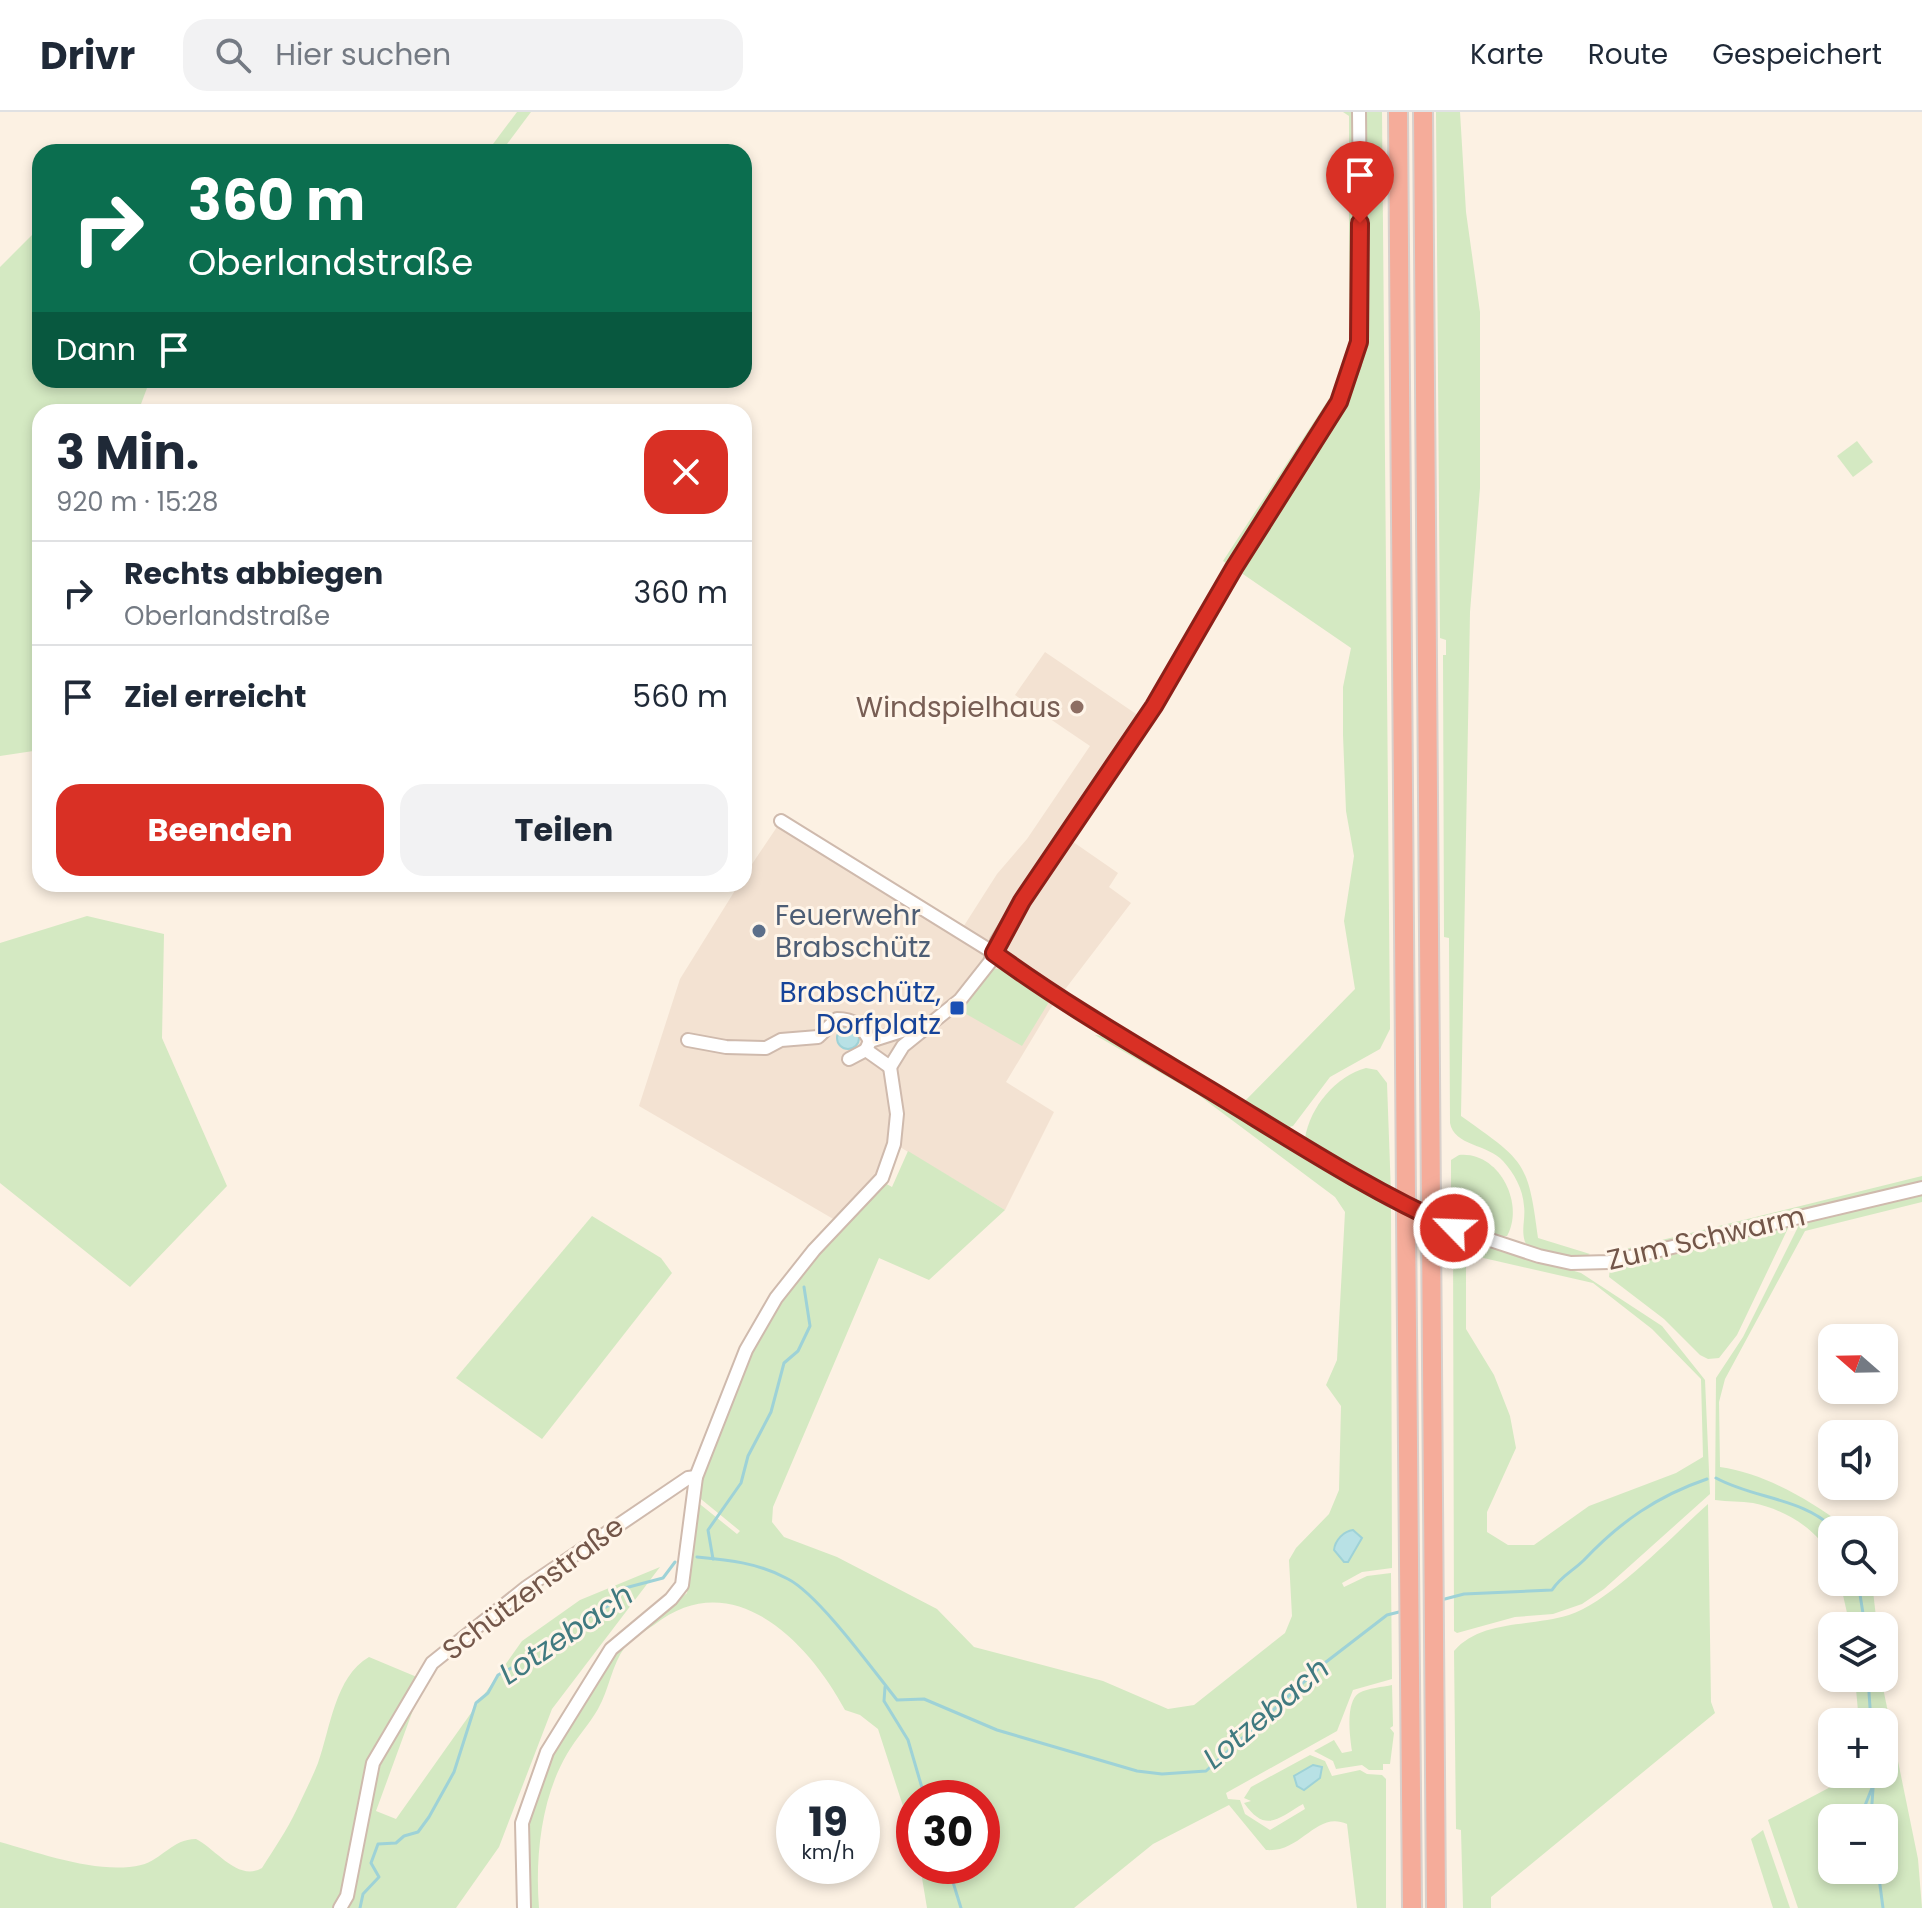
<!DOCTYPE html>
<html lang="de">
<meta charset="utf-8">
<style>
body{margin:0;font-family:Poppins,sans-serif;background:#f2f2f3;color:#1f2937;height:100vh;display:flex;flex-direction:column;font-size:30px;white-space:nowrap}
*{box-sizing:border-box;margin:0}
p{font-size:26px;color:#747a83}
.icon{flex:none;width:44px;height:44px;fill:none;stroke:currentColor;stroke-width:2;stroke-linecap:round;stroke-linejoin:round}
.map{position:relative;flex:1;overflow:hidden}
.sheet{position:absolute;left:32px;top:292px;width:720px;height:488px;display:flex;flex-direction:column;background:#fff;border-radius:24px;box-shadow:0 4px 12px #0003}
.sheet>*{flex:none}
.top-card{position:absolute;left:32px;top:32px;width:720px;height:244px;border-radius:24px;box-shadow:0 4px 12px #0003;background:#0b6e4f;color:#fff;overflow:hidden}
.needle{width:52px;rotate:290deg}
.tools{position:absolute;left:1818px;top:1212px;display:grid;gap:16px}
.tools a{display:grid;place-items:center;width:80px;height:80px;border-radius:16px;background:#fff;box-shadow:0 4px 12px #0003;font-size:40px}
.speed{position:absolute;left:776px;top:1668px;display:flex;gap:16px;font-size:40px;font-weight:700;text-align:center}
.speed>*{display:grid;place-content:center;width:104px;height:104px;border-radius:50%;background:#fff;box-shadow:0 4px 12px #0003;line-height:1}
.speed small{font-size:20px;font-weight:400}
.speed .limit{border:12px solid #d22;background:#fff;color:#111}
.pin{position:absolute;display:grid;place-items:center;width:68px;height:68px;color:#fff;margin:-82px -34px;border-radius:50% 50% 50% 0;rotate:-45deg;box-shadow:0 0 8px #0007}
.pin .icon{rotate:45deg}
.me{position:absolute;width:88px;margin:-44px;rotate:294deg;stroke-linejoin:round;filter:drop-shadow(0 0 6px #0008)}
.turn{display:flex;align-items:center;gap:28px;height:168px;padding:0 24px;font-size:36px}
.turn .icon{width:104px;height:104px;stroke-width:2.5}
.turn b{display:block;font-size:56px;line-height:68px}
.then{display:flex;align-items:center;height:76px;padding:0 24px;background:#0003;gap:16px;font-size:30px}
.round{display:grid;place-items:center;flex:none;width:84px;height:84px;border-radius:24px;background:#f2f2f3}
.head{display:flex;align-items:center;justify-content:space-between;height:136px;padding:0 24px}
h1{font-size:48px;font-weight:700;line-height:60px}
.cta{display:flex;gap:16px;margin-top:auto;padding:16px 24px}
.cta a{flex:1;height:92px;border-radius:24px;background:#d93025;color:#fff;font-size:32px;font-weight:700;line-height:92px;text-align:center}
.cta a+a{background:#f2f2f3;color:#1f2937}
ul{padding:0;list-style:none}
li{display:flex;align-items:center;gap:24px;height:104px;padding:0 24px;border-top:2px solid #e0e1e3}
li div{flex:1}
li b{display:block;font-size:30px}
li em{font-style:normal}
header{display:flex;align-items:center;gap:48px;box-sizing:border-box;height:112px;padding:0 40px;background:#fff;border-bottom:2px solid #e0e1e3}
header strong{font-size:38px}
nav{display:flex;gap:44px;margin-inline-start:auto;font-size:28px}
.search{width:560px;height:72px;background:#f2f2f3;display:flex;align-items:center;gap:20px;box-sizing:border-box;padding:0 28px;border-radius:24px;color:#747a83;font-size:30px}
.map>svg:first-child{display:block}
.residential{fill:#f3e2d2}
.green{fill:#d4e9c2;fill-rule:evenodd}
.water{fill:#b8e1e5;stroke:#9ed2d7;stroke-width:2}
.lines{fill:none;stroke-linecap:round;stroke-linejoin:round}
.stream{stroke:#9ed2d7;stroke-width:3}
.minor-casing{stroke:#cfbaad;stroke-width:16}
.highway-casing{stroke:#d8d0cc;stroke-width:22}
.minor{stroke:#fff;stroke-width:12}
.highway{stroke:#f5ac9a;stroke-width:18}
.highway-bridge-casing{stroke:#d8d0cc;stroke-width:22;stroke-linecap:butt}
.highway-bridge{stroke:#f5ac9a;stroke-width:18}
.route-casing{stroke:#8d1f18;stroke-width:20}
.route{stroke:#d93025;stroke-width:14}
.education-dot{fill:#8d6e63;stroke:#fff5e9;stroke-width:3}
.service-dot{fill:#5c6f8a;stroke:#fff5e9;stroke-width:3}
.transit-dot{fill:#1a4fb4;stroke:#fff5e9;stroke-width:3}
.labels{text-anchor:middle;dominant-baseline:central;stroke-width:6;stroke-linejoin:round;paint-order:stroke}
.education-label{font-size:28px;fill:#785e54;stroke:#fff5e9;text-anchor:end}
.service-label{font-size:28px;fill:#4e5e75;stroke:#fff5e9;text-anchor:start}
.transit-label{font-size:28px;fill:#164399;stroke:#fff5e9;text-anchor:end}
.street-label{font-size:28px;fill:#735649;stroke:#fff5e9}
.water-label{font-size:30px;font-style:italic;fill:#407a80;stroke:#fff5e9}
</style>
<header>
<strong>Drivr</strong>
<div class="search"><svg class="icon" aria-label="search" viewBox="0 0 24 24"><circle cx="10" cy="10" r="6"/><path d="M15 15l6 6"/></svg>Hier suchen</div>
<nav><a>Karte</a><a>Route</a><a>Gespeichert</a></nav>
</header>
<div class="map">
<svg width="1922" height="1796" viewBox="0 0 1922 1796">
<rect width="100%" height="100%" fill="#fcf1e3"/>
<path class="residential" d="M1045,540L1145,608L1066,725L1118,761L1109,775L1131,791L1050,897L1006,970L1054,1000L1005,1098L890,1029L877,1064L835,1108L639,994L680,867L739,772H744V764L781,709L960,820L997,762L1027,727L1090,634L1015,583Z"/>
<g class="green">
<path d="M517,0H531L501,40H487Z"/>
<path d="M1343,0H1354L1356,216C1346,296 1274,385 1230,454L1223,449L1334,279L1343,255L1349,231V4Z"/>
<path d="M1364,0H1382L1390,917L1380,937L1330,965L1293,1014L1281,1017L1242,992L1355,877L1344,809L1354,744L1346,699L1343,623V575L1351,536L1237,458L1342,294L1361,250L1367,200Z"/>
<path d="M1436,0H1460L1466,100L1480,200V376L1470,500L1461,1004C1524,1049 1528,1048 1538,1126L1590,1142L1579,1147L1528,1136C1519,1122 1526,1109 1524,1094C1523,1077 1514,1061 1503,1049C1488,1032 1454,1034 1450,1011L1449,826L1444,825L1443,543H1446V528L1440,526Z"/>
<path d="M40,115V268H150L138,300H40V638L0,644V155Z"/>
<path d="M1857,329L1873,350L1853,365L1837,344Z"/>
<path d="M87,804L164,822L162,926L227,1074L130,1175L0,1071V831Z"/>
<path d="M994,857H1007L1049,890L1022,934L961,899Z"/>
<path d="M1095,923L1110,925L1338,1066L1391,1094L1392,1456L1362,1460L1342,1471L1344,1475L1367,1464L1391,1461L1392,1567L1353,1578L1337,1619L1226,1681L1228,1687L1240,1688L1245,1702L1270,1718L1305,1697L1303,1692C1278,1706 1266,1722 1244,1691L1251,1689L1244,1686L1251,1675L1310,1643L1325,1649L1332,1664L1360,1658L1367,1662L1382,1663L1386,1667V1796H1357L1347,1712C1316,1698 1302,1741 1266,1738L1229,1693L1153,1732L1074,1796H927L920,1754H982V1686H914V1728L878,1617L860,1603L845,1598C808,1529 732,1451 654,1513C645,1519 632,1526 625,1535C612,1552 609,1578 598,1597C589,1613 576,1626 567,1642C541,1686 535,1746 539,1796H528V1709L550,1641L615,1539L687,1481L696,1389L737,1422L740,1419L696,1383C716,1324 734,1258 768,1206C801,1157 843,1114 883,1070L892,1075L908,1039L1005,1098L929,1168L879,1146L773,1395L772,1410L784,1425L837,1445L937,1497L974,1535L1103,1569L1168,1597L1194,1593L1285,1521L1292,1504L1289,1448L1296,1436L1329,1402L1339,1378L1341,1294L1326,1273L1337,1248L1345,1100L1335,1085L1197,982Z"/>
<path d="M1366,956L1377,958L1387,971L1391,1082L1310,1035L1305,1026C1310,995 1336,964 1366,956Z"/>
<path d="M1459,1043C1499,1039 1525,1092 1507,1124H1494L1451,1105V1048Z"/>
<path d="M1922,1064V1072L1614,1145L1613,1140Z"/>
<path d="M1922,1081V1090L1805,1119L1725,1267L1719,1290L1720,1355C1768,1362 1812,1390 1851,1418H1832V1449C1822,1419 1784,1397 1753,1391C1741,1389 1728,1390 1715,1388L1716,1266L1743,1225L1801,1109Z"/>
<path d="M592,1104L661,1146L672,1161L542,1327L456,1266Z"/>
<path d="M1790,1112L1737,1223L1719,1246L1708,1247L1700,1243L1664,1207L1609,1165L1610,1156L1616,1154Z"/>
<path d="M1453,1122L1581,1161L1662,1214L1705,1268L1710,1382L1604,1477L1582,1492L1553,1502L1515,1505L1457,1521L1454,1519ZM1466,1142L1593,1171L1652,1217L1701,1267L1703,1345L1676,1361L1589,1394L1534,1433H1508L1487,1420V1400L1516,1336L1510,1304L1494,1263L1466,1217Z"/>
<path d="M1708,1392L1711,1590L1715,1601L1491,1785V1796H1463L1461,1718L1456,1717L1454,1539C1481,1507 1532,1515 1569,1503C1612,1489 1672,1424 1708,1392Z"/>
<path d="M660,1455L552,1597L499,1735L456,1796H0V1730C40,1741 99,1763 141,1753C162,1748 172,1727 196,1727C216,1737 238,1770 262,1756C274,1737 287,1718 297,1697C304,1682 312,1666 318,1651C330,1618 335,1564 369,1545L424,1568L376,1699L396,1707L522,1529L580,1488Z"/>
<path d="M1840,1470H1872L1877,1514H1850Z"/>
<path d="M1855,1566H1881L1918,1747L1922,1796H1798L1768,1708L1855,1662H1884V1610H1859ZM1832,1706H1884V1758H1832Z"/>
<path d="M1392,1573L1393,1614L1390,1616L1394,1621L1390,1652H1383V1658H1369L1362,1653L1336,1657L1333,1649L1314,1639L1334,1628L1342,1641L1352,1639C1350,1625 1345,1590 1359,1581C1368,1576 1383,1575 1392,1573Z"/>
<path d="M1763,1718L1790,1796H1773L1751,1727Z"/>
</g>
<g class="water">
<circle cx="848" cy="926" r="11"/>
<path d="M1353,1418L1362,1426L1348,1450H1344L1334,1438C1335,1428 1344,1419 1353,1418Z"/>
<path d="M1313,1653L1322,1655L1320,1666L1304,1678L1297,1674L1294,1664Z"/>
</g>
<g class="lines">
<g class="stream">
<path d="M1716,1366C1754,1387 1805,1386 1835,1418"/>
<path d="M697,1445C729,1448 759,1451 788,1467C819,1483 873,1558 897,1588L924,1587L997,1618L1137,1659L1162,1662L1206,1659L1326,1550L1387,1503L1403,1499"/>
<path d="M713,1447L708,1418L741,1371L748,1344L771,1300L784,1251L798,1239L810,1214L804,1175"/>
<path d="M1858,1470L1865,1514"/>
<path d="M1441,1488L1464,1482L1552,1478C1561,1464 1573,1459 1584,1448C1620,1410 1657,1384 1707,1367"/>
<path d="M1868,1566L1871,1610"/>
<path d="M885,1575L884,1589L908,1628L925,1686"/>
<path d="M1860,1706L1872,1676"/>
<path d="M1871,1706L1874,1662"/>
<path d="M948,1754L961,1796"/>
<path d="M1878,1758L1883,1796"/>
<path d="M360,1796L363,1782L379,1765L371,1751L378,1732L396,1731L404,1724L418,1720L429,1705L454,1660L476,1591L488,1581L498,1563L517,1553L533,1537L613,1491L625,1476L663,1466L675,1450"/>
</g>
<defs>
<g id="minor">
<path d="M781,709L994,841L1096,911L1389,1087L1454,1116L1539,1144L1571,1151L1609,1150L1922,1076"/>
<path d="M688,928L726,935L766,936L781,928L818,925L837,907C854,907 862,914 870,929"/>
<path d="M849,947L866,938"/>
<path d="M890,955L903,934L960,888L990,850L997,829L1022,789L1154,594L1234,456L1339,290L1354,252L1361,211L1359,0"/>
<path d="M890,955L866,938L870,929L911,916L921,919"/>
<path d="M340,1796L347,1784L373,1651L432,1551L527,1475L688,1366L696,1365"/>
<path d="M524,1796L522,1711L547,1640L611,1537L671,1487L682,1473L696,1365L746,1238L776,1186L814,1138L882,1066L894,1032L897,1002L890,955"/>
</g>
<g id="highway">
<path d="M1398,0L1406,1086"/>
<path d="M1423,0L1431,1096"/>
<path d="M1406,1104L1412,1796"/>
<path d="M1431,1115L1436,1796"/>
</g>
</defs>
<use href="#minor" class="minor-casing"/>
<use href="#highway" class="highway-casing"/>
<use href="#minor" class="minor"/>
<use href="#highway" class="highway"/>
<defs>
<g id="highway-bridge">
<path d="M1406,1086V1104"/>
<path d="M1431,1096V1115"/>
</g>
</defs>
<use href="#highway-bridge" class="highway-bridge-casing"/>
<use href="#highway-bridge" class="highway-bridge"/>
</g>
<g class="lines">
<defs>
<path id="route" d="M1360,111L1359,230L1339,290L1234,456L1154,594L1022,789L994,841C1064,892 1137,934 1210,978C1291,1027 1368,1078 1454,1116"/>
</defs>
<use href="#route" class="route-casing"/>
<use href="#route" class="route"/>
</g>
<circle class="education-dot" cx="1077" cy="595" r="8"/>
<circle class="service-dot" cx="759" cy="819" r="8"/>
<rect class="transit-dot" x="949" y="888" width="16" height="16" rx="4"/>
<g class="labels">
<g class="education-label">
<text x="1061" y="595">Windspielhaus</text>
</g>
<g class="service-label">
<text x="775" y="803">Feuerwehr<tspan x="775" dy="32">Brabschütz</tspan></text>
</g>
<g class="transit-label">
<text x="941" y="880">Brabschütz,<tspan x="941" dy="32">Dorfplatz</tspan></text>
</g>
<g class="street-label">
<text transform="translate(1706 1126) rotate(-13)">Zum Schwarm</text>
<text transform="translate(533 1476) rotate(-37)">Schützenstraße</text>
</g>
<g class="water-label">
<text transform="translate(566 1522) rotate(-34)">Lotzebach</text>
<text transform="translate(1266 1601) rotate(-40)">Lotzebach</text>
</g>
</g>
</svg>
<div class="tools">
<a><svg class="needle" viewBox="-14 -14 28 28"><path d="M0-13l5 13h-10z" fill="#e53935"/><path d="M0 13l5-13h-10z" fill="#747a83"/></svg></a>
<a><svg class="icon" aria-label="sound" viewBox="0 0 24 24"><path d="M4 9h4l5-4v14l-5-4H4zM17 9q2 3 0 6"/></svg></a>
<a><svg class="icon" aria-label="search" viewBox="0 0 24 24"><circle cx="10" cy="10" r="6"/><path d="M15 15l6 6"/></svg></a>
<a><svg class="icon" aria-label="layers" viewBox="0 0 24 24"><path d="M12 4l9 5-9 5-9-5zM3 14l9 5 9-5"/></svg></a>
<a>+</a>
<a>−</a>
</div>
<div class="speed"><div>19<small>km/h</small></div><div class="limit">30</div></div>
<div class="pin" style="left:1360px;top:111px;background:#d93025"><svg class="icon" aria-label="arrive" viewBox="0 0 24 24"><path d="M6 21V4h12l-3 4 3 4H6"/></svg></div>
<svg class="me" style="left:1454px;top:1116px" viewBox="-20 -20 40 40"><circle r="17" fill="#d93025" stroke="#fff" stroke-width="3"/><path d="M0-11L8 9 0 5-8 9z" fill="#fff"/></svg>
<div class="top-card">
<div class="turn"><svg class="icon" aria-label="right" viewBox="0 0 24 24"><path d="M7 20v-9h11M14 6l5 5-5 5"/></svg><div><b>360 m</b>Oberlandstraße</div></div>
<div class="then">Dann<svg class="icon" aria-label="arrive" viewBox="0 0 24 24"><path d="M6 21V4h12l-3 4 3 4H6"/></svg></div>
</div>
<section class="sheet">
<div class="head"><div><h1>3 Min.</h1><p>920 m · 15:28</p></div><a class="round" style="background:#d93025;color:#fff"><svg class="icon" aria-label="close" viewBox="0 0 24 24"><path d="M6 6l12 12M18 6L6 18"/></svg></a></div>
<ul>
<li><svg class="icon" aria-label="right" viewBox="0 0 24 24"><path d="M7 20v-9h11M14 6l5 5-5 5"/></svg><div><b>Rechts abbiegen</b><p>Oberlandstraße</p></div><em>360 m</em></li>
<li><svg class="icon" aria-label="arrive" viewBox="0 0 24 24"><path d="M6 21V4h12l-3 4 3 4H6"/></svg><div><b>Ziel erreicht</b></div><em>560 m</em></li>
</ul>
<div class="cta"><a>Beenden</a><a>Teilen</a></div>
</section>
</div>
